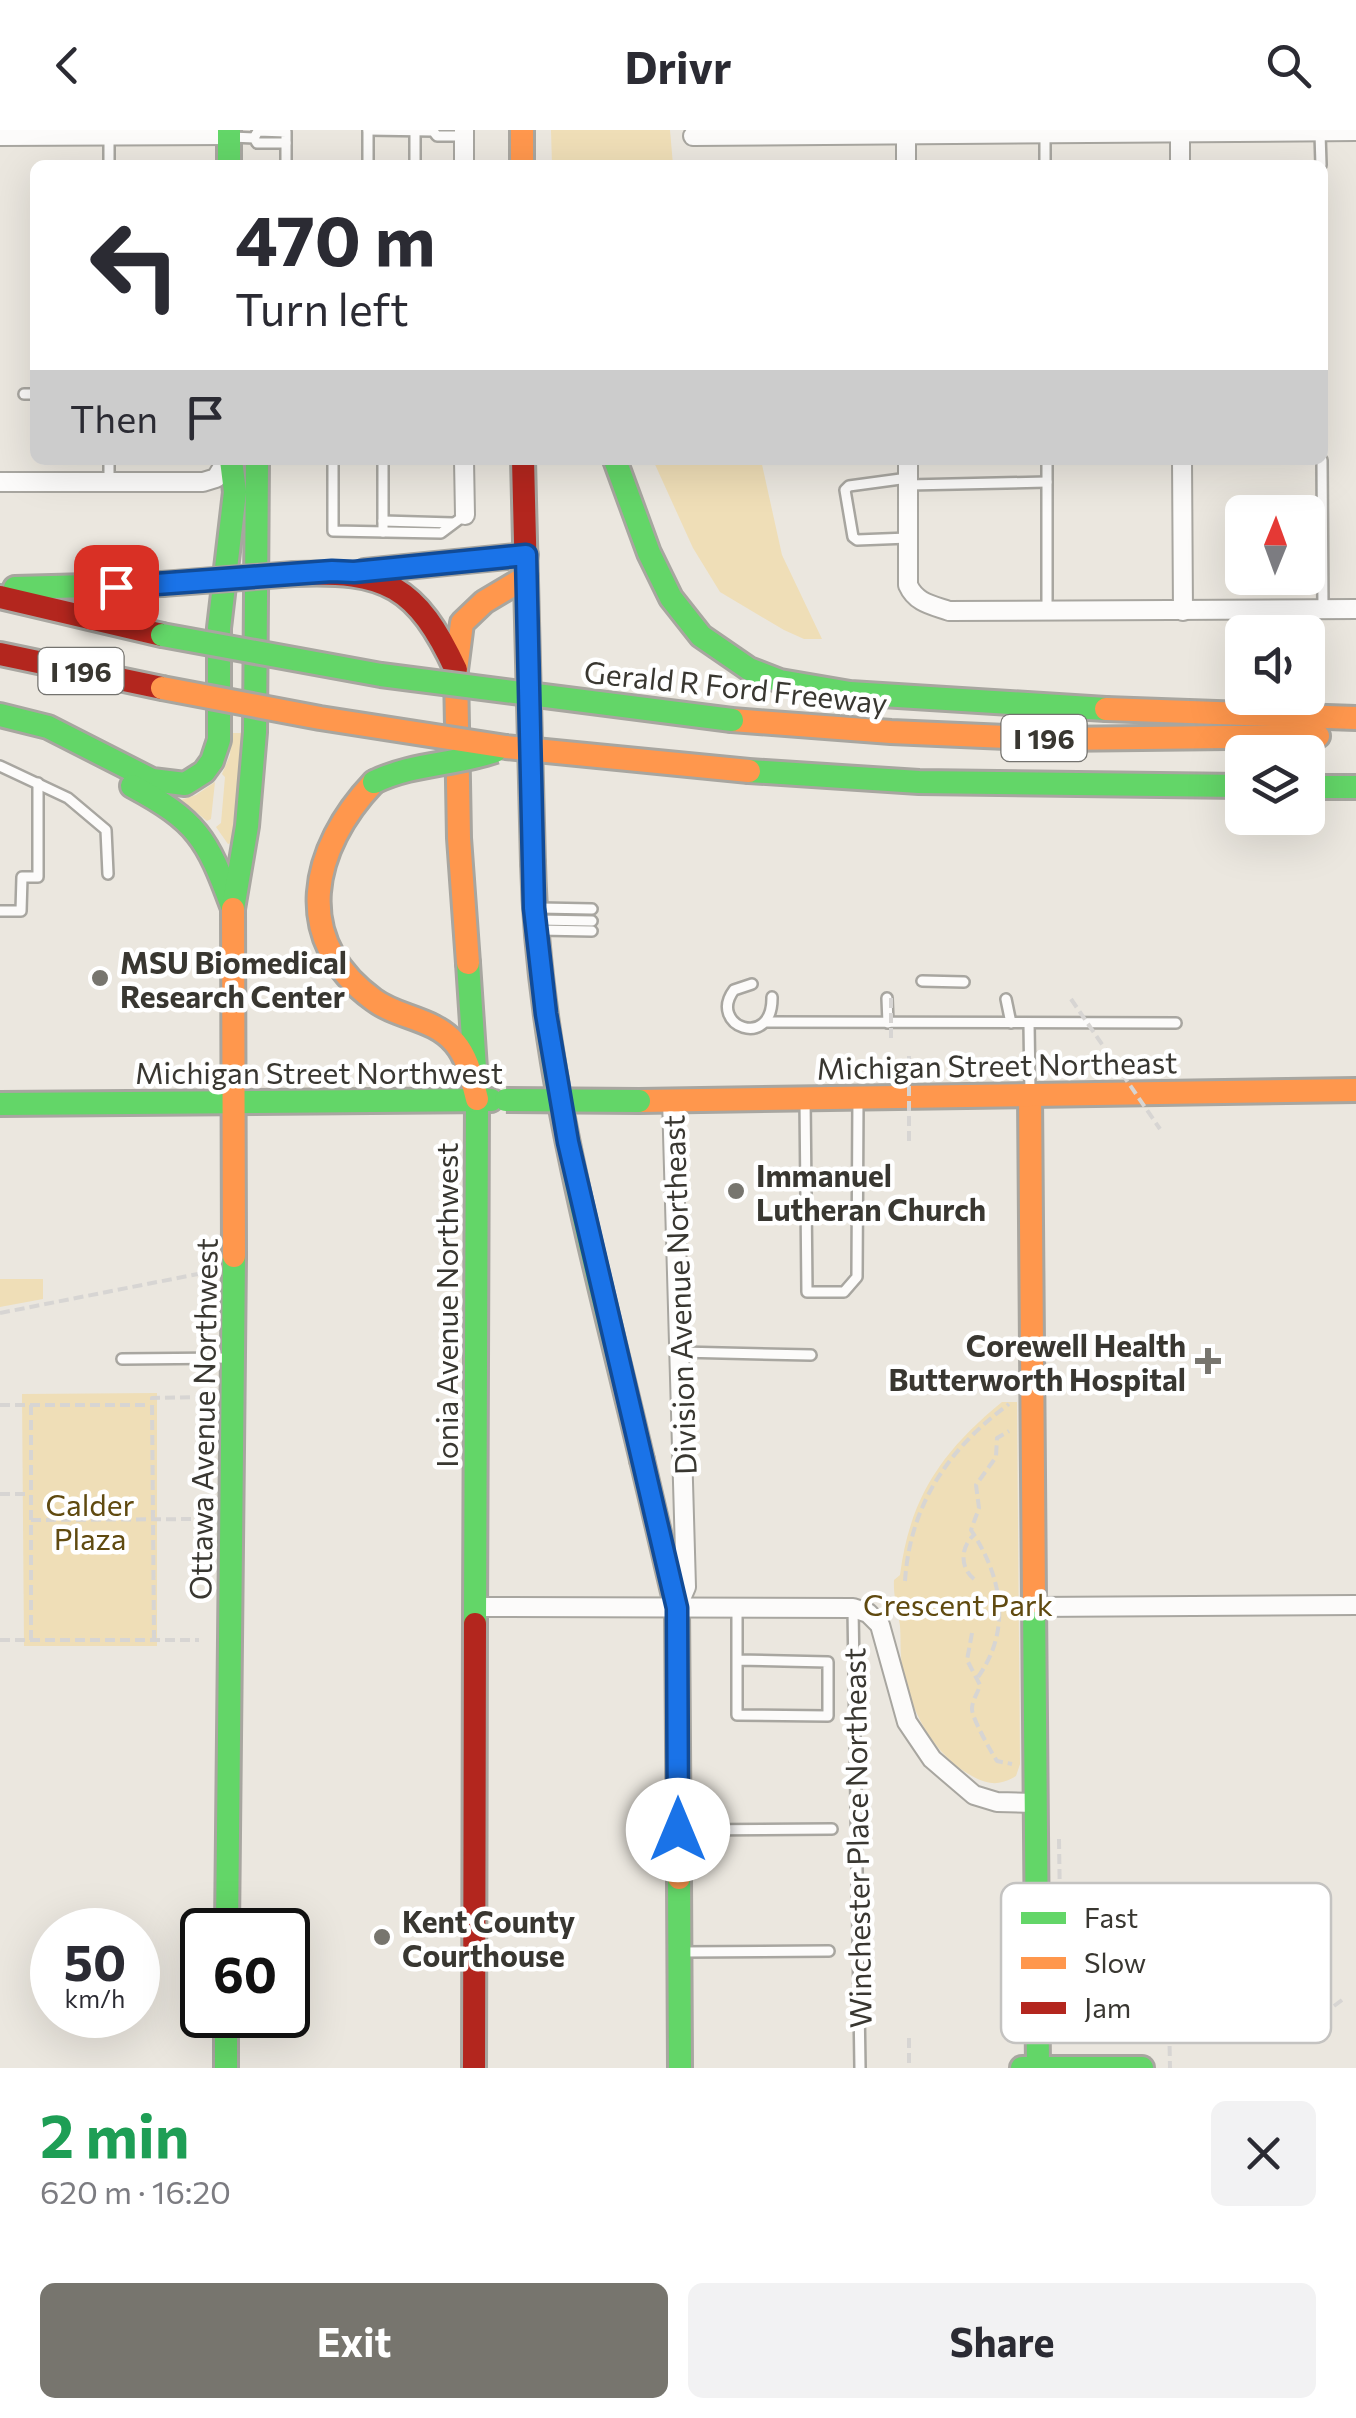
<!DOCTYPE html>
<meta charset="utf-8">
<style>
body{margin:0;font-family:Commissioner,sans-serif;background:#f2f2f3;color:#2b2b33;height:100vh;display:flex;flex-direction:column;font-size:38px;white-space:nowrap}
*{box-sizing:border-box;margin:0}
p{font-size:32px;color:#7c7c81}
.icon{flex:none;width:55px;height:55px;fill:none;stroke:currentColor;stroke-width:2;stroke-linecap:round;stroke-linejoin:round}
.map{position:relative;height:1938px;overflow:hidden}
.details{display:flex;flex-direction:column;background:#fff;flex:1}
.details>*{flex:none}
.hud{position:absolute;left:30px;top:30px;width:1298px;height:305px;border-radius:15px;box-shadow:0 10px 40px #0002;background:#fff;color:#2b2b33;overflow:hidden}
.needle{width:65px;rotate:1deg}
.controls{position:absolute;left:1225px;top:365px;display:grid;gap:20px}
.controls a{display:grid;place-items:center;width:100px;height:100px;border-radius:15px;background:#fff;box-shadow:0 10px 40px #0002;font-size:50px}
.speed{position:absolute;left:30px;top:1778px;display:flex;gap:20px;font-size:50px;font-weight:700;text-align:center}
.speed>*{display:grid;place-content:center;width:130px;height:130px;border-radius:50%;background:#fff;box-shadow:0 10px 40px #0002;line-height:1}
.speed small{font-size:25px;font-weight:400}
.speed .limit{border:5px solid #111;border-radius:15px;background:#fff;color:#111}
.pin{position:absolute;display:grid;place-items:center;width:85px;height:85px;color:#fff;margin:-42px;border-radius:20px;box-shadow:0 5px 15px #0006}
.me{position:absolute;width:110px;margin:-55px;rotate:0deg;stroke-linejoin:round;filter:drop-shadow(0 0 8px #0008)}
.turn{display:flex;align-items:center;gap:35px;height:210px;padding:0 40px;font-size:45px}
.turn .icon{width:130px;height:130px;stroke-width:2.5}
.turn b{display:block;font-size:70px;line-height:85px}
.then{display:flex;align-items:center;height:95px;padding:0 40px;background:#0003;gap:20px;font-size:38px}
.round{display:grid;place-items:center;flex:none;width:105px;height:105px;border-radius:15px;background:#f2f2f3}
.overview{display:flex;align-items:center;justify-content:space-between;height:170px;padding:0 40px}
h1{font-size:60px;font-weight:700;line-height:75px;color:#1e9e55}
.button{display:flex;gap:20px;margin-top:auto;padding:20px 40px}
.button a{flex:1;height:115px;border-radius:15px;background:#77756e;color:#fff;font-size:40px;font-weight:700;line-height:115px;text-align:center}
.button a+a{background:#f2f2f3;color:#2b2b33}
header{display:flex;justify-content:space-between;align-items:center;height:130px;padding:0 40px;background:#fff;font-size:45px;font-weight:700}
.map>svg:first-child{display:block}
.green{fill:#efdeb7}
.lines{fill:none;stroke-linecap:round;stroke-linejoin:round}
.lane-casing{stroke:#a8a6a0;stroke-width:14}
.street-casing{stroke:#a8a6a0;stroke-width:22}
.fast-casing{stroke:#a8a6a0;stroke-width:28}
.slow-casing{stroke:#a8a6a0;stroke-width:28}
.jam-casing{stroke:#a8a6a0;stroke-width:28}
.path{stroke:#d7d5d3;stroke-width:4;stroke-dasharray:10 5;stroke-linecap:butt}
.lane{stroke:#fcfbfa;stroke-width:9}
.street{stroke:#fcfbfa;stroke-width:18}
.fast{stroke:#63d668;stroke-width:22}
.slow{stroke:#ff974d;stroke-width:22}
.jam{stroke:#b3261e;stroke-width:22}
.fast-bridge-casing{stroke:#a8a6a0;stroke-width:28;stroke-linecap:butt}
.slow-bridge-casing{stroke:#a8a6a0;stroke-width:28;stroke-linecap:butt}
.path-bridge{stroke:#d7d5d3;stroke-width:4;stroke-dasharray:10 5;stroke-linecap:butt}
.fast-bridge{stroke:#63d668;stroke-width:22}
.slow-bridge{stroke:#ff974d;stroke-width:22}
.route-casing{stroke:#114b97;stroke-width:25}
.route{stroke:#1a73e8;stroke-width:18}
.poi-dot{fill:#77756e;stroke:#fff;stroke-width:4}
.labels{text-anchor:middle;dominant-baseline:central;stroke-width:9;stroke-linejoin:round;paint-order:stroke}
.shield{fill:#fff;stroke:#74736f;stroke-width:2.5}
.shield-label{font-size:28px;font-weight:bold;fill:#393731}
.street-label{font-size:30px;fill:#393731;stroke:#fff}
.poi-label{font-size:30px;font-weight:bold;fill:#393731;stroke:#fff;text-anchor:start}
.park-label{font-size:30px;fill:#604a10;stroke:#fff}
.key{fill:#fff;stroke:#c4c3c1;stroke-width:2.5}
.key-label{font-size:28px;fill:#393731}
</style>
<header><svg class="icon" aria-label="back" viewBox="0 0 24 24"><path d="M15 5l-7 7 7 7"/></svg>Drivr<svg class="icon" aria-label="search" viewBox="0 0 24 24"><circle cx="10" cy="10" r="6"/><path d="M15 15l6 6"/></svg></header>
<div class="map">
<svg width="1356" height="1938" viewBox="0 0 1356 1938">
<rect width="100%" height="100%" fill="#ebe7df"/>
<g class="green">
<path d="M551,0H670L673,35H552Z"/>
<path d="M653,330H761L782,425L822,509H804L784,500L720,462L693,418Z"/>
<path d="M231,603H245L231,713L228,714L216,697L221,693L225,647L222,644L230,625Z"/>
<path d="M215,652L211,689L207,691L181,670L196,665Z"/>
<path d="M0,1149H43V1169L0,1177Z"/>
<path d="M157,1263V1516H24L22,1264Z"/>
<path d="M1002,1272H1017L1020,1634L1016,1646C1000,1656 988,1655 972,1646C933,1625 909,1578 902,1536C900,1523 901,1509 900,1496C898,1480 893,1467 894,1450L900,1445C910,1367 942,1321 1002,1272Z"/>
</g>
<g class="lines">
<defs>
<g id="lane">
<path d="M368,0L433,1L437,6H463"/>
<path d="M368,0V35"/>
<path d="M415,1V35"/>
<path d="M109,3V35"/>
<path d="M1045,3V35"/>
<path d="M1320,3L1321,35"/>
<path d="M232,7L254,8L257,13H286"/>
<path d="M254,8L258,1L286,2V35"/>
<path d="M24,264H35"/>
<path d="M333,330V401L441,403L465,385"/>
<path d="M1047,330V479"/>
<path d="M1322,330L1323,479"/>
<path d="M908,348L849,356L845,360L853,407L857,410L908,408"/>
<path d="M109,352V330"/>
<path d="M908,355L1047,352"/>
<path d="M383,391L453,393"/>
<path d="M383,402V330"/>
<path d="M0,636L68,668L106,700L108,744"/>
<path d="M540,778L592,779"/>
<path d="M0,781H21L22,747H38V653"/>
<path d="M538,790L592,791"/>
<path d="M540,800L592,801"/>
<path d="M922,851L964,852"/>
<path d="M752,854L734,860C707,896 773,921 772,867"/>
<path d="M887,868L888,893"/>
<path d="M1006,869L1011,893"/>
<path d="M766,892L1176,893"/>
<path d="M1029,893L1030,962"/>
<path d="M805,969L807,1162H844L857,1147L858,968"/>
<path d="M680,1222L811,1225"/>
<path d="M122,1229L230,1228"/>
<path d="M853,1478L860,1938"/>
<path d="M737,1530V1585L828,1586V1532L737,1530V1478"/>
<path d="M681,1700L832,1699"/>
<path d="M682,1822L829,1821"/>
</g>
<g id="street">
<path d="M464,0V35"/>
<path d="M906,0V35"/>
<path d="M1180,0V35"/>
<path d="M0,6L229,5"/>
<path d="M693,6L1356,1"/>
<path d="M464,330L465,385"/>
<path d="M908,330V455C916,473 932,475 949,481L1356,479"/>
<path d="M1182,330L1183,481"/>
<path d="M0,352H203L216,348L227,330"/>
<path d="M672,969L686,1457L677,1478"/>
<path d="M474,1477L853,1478L868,1483L880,1495L907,1592L932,1629L974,1665L997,1672L1035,1673"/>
<path d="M1034,1477L1356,1475"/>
</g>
<g id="fast">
<path d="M229,0V35"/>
<path d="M615,330L649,423L671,468L701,506L749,539L780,551L850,563L1106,579"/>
<path d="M365,441L526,425"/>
<path d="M15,458L162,454"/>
<path d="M0,585L48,597L152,650L185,654L204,642L212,631L219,610V498L235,362L231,330"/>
<path d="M749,641L919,652L1242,656"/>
<path d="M132,656C197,691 207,708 232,776"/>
<path d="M1308,657H1356"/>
<path d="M533,733C538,935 596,1134 642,1330"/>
<path d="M233,779L247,696L255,602L257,330"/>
<path d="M468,833L477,969L475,1494"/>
<path d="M0,974L491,970"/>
<path d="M1034,1471L1038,1938"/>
<path d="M679,1748L680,1938"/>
<path d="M227,1800L234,1126"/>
<path d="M226,1885V1938"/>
<path d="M1022,1938H1142"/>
</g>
<g id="slow">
<path d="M522,0V35"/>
<path d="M1106,579L1356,588"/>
<path d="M732,590L891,602L1054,609L1318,606"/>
<path d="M374,652C311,718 290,809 374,870C398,888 434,888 455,913C468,928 472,950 477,969"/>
<path d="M233,779L234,1126"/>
<path d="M468,833L459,708L456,540L462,493L484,472L526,447"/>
<path d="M1030,965L1034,1471"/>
<path d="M639,971L1356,960"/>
<path d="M642,1330L677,1479L679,1748"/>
</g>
<g id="jam">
<path d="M523,330L533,733"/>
<path d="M294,444C386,440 417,456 456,540"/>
<path d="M0,467L162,505"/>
<path d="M0,524L162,558"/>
<path d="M474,1938L475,1494"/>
</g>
</defs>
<use href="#lane" class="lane-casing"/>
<use href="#street" class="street-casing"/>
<use href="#fast" class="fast-casing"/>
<use href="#slow" class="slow-casing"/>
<use href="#jam" class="jam-casing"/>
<g class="path">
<path d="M0,1183L198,1144"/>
<path d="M0,1275H150"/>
<path d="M0,1364H30"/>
<path d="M31,1390L199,1389"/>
<path d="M974,1449C960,1438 960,1417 974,1405"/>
<path d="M905,1451C910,1375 948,1319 1009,1274"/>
<path d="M972,1503L967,1530L980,1555C978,1563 972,1570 972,1579C972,1588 991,1622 997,1631L1012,1634"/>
<path d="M0,1510H199"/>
<path d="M31,1510V1275"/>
<path d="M154,1510L152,1268L198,1267"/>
<path d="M978,1547C1012,1499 1002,1447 971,1400L979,1378L976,1355L996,1327L997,1308L1009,1301"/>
<path d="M1059,1709L1062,1910"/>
<path d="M1169,1886L1170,1938"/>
<path d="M1062,1888L1087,1910"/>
<path d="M909,1908V1938"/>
<path d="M1286,1912L1346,1867"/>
</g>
<use href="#lane" class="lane"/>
<use href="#street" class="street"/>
<use href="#fast" class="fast"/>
<use href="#slow" class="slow"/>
<use href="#jam" class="jam"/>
<defs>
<g id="fast-bridge">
<path d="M162,505L381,545L732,590"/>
<path d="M374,652C413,633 455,635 495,621"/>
<path d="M506,970L639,971"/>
</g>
<g id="slow-bridge">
<path d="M162,454L294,444"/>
<path d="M162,558L320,588L506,617L749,641"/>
</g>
</defs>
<use href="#fast-bridge" class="fast-bridge-casing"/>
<use href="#slow-bridge" class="slow-bridge-casing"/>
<g class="path-bridge">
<path d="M891,868V913"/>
<path d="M1071,869L1160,999"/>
<path d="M909,1011V923"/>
<path d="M1008,1848H1112"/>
</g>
<use href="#fast-bridge" class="fast-bridge"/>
<use href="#slow-bridge" class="slow-bridge"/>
</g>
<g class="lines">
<defs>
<path id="route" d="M116,457L332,441L354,442L526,425L534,778L546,884L568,1012L677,1478L678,1700"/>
</defs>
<use href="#route" class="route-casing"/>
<use href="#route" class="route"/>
</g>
<g class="poi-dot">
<circle cx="100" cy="848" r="10"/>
<circle cx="736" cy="1061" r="10"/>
<path d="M1203 1216h10v10h10v10h-10v10h-10v-10h-10v-10h10z"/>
<circle cx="382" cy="1807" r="10"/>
</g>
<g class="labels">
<g class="shield">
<rect x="38.5" y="518" width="85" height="46" rx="8"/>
<rect x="1001.5" y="585" width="85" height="46" rx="8"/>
</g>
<g class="shield-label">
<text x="81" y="541">I 196</text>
<text x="1044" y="608">I 196</text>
</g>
<g class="street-label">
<text transform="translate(736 556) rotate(6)">Gerald R Ford Freeway</text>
<text transform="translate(997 934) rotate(-1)">Michigan Street Northeast</text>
<text x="319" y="941">Michigan Street Northwest</text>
<text transform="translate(678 1165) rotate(-92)">Division Avenue Northeast</text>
<text transform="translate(445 1175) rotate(-90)">Ionia Avenue Northwest</text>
<text transform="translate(202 1289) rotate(-89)">Ottawa Avenue Northwest</text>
<text transform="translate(856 1708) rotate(-91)">Winchester Place Northeast</text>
</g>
<g class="poi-label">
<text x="120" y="831">MSU Biomedical<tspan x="120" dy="34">Research Center</tspan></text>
<text x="756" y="1044">Immanuel<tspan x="756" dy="34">Lutheran Church</tspan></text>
<text x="1186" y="1214" text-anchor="end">Corewell Health<tspan x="1186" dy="34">Butterworth Hospital</tspan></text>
<text x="402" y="1790">Kent County<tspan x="402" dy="34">Courthouse</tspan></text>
</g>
<g class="park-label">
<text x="90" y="1373">Calder<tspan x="90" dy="34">Plaza</tspan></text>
<text x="958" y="1473">Crescent Park</text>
</g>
</g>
<rect x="1001" y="1753" width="330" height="160" rx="15" class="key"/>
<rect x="1021" y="1782" width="45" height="12" fill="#63d668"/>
<rect x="1021" y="1827" width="45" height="12" fill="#ff974d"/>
<rect x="1021" y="1872" width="45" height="12" fill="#b3261e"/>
<g class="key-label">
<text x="1084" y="1798">Fast</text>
<text x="1084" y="1843">Slow</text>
<text x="1084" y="1888">Jam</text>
</g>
</svg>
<div class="controls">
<a><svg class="needle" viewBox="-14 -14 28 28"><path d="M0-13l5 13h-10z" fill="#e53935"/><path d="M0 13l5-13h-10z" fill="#7c7c81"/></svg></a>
<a><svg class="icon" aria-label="sound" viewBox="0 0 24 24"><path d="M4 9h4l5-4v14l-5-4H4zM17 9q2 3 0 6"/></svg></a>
<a><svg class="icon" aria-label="layers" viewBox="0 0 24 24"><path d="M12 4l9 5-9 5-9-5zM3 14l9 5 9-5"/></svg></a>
</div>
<div class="speed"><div>50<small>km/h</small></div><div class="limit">60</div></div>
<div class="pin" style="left:116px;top:457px;background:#d93025"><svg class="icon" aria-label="arrive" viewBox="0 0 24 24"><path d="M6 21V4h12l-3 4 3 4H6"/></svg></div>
<svg class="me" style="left:678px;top:1700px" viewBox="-20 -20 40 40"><circle r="19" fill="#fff"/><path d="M0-13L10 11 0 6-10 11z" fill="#1a73e8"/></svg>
<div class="hud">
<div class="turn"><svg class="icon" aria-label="left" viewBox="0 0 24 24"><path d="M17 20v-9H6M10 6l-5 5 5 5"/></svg><div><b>470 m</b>Turn left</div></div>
<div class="then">Then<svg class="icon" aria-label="arrive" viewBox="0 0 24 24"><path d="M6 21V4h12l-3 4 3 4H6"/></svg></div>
</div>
</div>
<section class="details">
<div class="overview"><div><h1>2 min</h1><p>620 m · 16:20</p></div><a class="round"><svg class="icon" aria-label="close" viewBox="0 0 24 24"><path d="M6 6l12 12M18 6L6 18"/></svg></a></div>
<div class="button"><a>Exit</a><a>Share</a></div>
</section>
